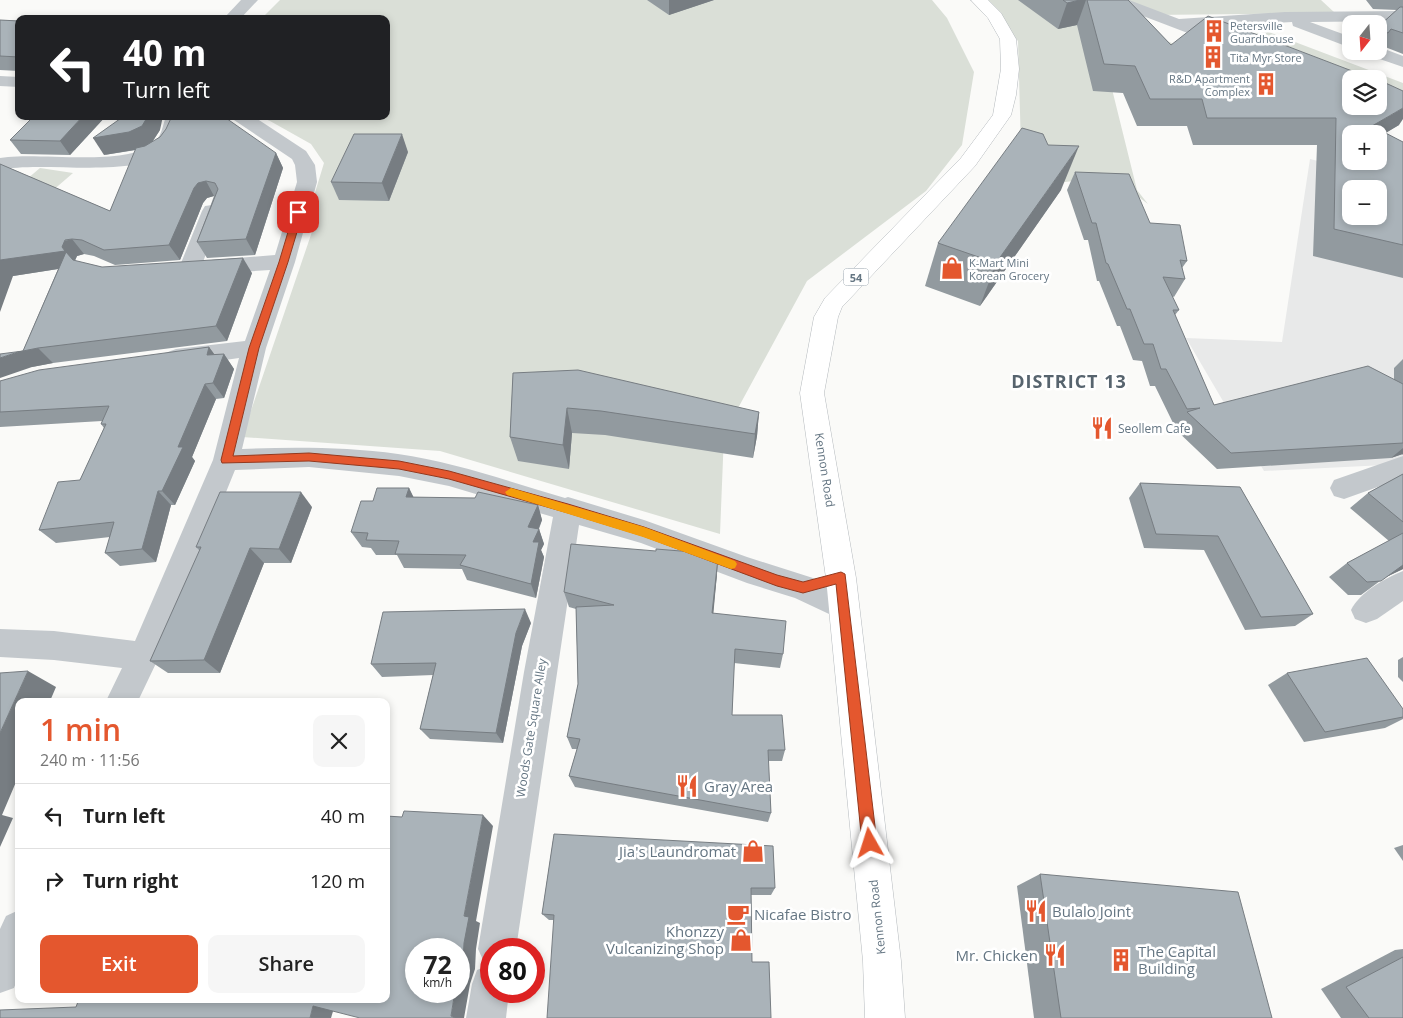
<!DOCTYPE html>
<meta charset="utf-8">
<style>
body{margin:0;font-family:"Open Sans",sans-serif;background:#f6f6f6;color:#222;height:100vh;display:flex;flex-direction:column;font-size:19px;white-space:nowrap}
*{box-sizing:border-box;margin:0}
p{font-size:16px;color:#767676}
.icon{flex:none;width:28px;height:28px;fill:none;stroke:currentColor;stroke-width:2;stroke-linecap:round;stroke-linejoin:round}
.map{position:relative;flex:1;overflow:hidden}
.side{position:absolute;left:15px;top:698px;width:375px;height:305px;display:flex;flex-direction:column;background:#fff;border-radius:10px;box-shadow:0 2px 8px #0003}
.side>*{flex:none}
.banner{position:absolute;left:15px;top:15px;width:375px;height:105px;border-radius:10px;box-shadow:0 2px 8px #0003;background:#202124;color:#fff;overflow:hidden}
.needle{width:32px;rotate:197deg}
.buttons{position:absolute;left:1342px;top:15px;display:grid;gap:10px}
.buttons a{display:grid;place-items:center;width:45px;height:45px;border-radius:10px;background:#fff;box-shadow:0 2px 8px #0003;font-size:25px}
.speed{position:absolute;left:405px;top:938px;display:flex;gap:10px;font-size:25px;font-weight:700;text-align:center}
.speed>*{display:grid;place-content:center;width:65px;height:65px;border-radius:50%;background:#fff;box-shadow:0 2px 8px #0003;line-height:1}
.speed small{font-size:12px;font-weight:400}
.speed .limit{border:8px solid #d22;background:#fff;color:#111}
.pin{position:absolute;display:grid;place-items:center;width:42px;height:42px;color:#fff;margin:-21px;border-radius:10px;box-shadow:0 2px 8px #0006}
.me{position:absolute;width:55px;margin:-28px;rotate:354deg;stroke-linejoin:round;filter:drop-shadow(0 0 4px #0008)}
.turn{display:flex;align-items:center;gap:18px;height:105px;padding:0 25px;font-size:22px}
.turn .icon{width:65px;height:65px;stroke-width:2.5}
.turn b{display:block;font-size:35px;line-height:42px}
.round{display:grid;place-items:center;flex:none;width:52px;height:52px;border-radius:10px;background:#f6f6f6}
.summary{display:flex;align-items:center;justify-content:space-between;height:85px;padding:0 25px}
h1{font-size:30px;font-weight:600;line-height:38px;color:#e4572e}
.button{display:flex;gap:10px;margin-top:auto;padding:10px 25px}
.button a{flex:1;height:58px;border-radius:10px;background:#e4572e;color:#fff;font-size:20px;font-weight:600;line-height:58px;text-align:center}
.button a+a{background:#f6f6f6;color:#222}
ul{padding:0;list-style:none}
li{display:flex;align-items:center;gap:15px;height:65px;padding:0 25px;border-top:1px solid #e0e0e0}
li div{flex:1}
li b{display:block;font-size:19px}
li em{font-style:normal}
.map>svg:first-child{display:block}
.built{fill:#e8e9e9;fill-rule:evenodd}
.green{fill:#dadfd7}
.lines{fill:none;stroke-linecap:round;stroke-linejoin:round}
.highway-casing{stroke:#b4b9bd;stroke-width:1}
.minor{fill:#c3c8cc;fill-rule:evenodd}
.highway{fill:#fff;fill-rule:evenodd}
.wall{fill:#929a9f}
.shaded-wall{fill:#777d82}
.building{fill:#aab3b9;stroke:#777d82;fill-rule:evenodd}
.route{fill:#e4572e;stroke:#94391e}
.slow{fill:#f59e0b}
.labels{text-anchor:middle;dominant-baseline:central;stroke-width:5;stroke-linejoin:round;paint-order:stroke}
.far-poi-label{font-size:11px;fill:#657683;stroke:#fff;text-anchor:start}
.shield{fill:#fff;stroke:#939fa8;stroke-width:1}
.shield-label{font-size:11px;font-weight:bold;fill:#657683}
.poi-label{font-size:12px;fill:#657683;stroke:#fff;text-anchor:start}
.street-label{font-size:12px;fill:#657683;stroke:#fff}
.near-poi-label{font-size:15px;fill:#657683;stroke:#fff;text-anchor:start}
.district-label{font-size:18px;font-weight:bold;letter-spacing:1px;fill:#57646e;stroke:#fff}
</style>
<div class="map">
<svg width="1403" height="1018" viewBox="0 0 1403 1018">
<rect width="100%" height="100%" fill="#fafaf8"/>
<path class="built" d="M1310,159L1403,182V456L1385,465L1264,471L1186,338L1282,342ZM1351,189H1379V216H1351Z"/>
<g class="green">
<path d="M280,0H932L947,18L974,72L962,145L926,191L807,281L724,434L720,534L440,451L242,437L315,223L314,196L324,163L311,144L270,121L257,116H386V19H261Z"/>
<path d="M979,0H1060L1177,45L1108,73L1137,190L1148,204L1128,189L1088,179L1058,183L1021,148L1018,41Z"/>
<path d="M1124,0H1321L1335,13L1151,15Z"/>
<path d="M1269,32L1403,83V111L1379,102V79H1351L1215,38Z"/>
<path d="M40,168L73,173L15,223L0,202Z"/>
</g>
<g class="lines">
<defs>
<path id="highway" d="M971,0H988L1001,13L1016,39L1019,69L1016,95L1011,115L975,166L842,307L838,317L824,393L856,578L901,961L905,1018H865L863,961L826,578L800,393L814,317L825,298L961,158L993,115L1001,69L1000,39L988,18Z"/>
</defs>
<use href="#highway" class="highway-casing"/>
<g class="minor">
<path d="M241,0H258L240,19H226L225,17Z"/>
<path d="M1107,0H1129L1179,19L1285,12L1403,11V21L1310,22L1351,37V48L1293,26L1292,22L1200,27L1233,39L1235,43L1233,47L1227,48L1109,3Z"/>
<path d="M1379,47L1403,56V67L1368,55L1366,51H1379Z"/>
<path d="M0,76L19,77V87L0,86Z"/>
<path d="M166,116H184C180,128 177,142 168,151C136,180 41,160 0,170V158L8,157C45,153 125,166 153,144C161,138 163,125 166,116Z"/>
<path d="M231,116H253L306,151L315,165L317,182L295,262L266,348L242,449C294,447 346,447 398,454C455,462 510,482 565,498L568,497L644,520L747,557L813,578L855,599L859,608L855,617L844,621L795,598L747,583L641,543L579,525L516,949H491V991H509L506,1018H466L472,984L477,970L490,965L484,962L478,949L524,672L553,517L449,486L399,476L309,467L235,470L159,657L138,701H106L122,668L54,660L0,657V629L54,631L135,641L213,460L239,358L176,367L168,364L164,358L168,352L176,349L245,341L270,270L211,274L203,272L201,268L198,273L190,275L182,273L179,268L202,211L205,206L212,205L219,206L222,211L203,262L211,260L275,255L297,182L295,165L292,159L234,120Z"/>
<path d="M1403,456V478L1344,499L1334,496L1330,488L1334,480Z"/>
<path d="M1403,571V601L1377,619L1366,623L1355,619L1351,610C1359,593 1385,578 1403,571Z"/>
<path d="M19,910V975L14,988L0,993V929L6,916Z"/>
</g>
<use href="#highway" class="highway"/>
</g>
<g class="wall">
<path d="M647,0H714L669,15Z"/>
<path d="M1018,0H1128L1171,45L1399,125L1385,133L1403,142V278L1313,256L1317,145H1193L1187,126H1137L1123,93L1093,91L1077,25L1058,29Z"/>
<path d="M1366,0H1403V54L1380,45L1379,47V26L1397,10L1373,9Z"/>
<path d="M0,20L19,21V71L0,70Z"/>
<path d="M106,116L70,155L21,154L10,140Z"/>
<path d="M160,130L153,141L276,153L283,168L255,255L207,258L197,242L214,196L207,198L203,203L180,260L115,265L94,256L84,254L77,256L75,261L102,267L252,273L227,341L53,363L32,367L23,351L58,269L13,276L0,164L110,211L136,150L104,155Z"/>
<path d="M408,152L389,201L339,200L331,182Z"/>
<path d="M1075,172L1150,223L1187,261L1182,268L1185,279L1174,297L1172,296L1179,310L1175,315L1214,405L1394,379V368L1403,359V455L1402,454L1391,458L1217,469L1174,428L1177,425H1174L1155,386H1150L1142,361L1133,360L1120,326H1117L1099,281H1097L1088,240H1084L1067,190Z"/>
<path d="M1061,190L980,306L925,286L938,243Z"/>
<path d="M209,347L214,354H224L234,369L224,398L216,399L192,457L195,461L175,505H171L156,562L120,566L105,553L110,537L56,543L39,530L80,480L104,428L101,424L102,421L0,427V381Z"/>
<path d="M513,373L759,412L757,436L753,458L605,435L572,433L569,469L518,461L510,437Z"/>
<path d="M1403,474V569L1384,578L1361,595H1348L1329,577L1347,563L1389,541L1350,508L1368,493Z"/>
<path d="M1140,483L1240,487L1313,614L1295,626L1245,630L1204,550L1144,548L1129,498Z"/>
<path d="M409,488L413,497L538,505L542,520L539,529L544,544L541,550L544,557L536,598L467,580L462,569L404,568L397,555H376L371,548L362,547L351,532L373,501Z"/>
<path d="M312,507L291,563H264L220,673H168L150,661L200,551L196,547Z"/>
<path d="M717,574L713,613L783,654L780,668L734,663L732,715L785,750L782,761H768L771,813L768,822L575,787L569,776L577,749H572L567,737L578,684L576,609L569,607L564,592Z"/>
<path d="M531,623L522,646L503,743L430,739L420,729L433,675L382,677L371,664Z"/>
<path d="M1403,657V682L1398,677V660Z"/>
<path d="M1287,673L1403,709V719L1385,728L1304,742L1268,685Z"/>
<path d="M554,834L775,888L771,895H751L752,962L771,1018L553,920H549L542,914Z"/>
<path d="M1403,845V861L1394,848Z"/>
<path d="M1040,874L1272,1018H1034L1017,886Z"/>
<path d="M1403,949V1018H1341L1321,989L1395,950Z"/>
</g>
<g class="shaded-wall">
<path d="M669,0H714L669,15Z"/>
<path d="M1080,0H1086L1077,25L1058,29L1067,3Z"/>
<path d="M1403,108V119L1399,125L1379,137L1372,126Z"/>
<path d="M83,116H106L70,155L60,141Z"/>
<path d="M148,116H163L160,130L152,142L140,149L104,155L93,138Z"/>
<path d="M402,134L408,152L389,201L382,183Z"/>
<path d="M1079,146L1061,190L980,306L996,263Z"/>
<path d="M276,153L283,168L255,255L246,239Z"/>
<path d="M206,181L214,196L207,198L203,203L180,260L169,245L194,188L198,183Z"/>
<path d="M72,239L84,254L77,256L74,262L77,266L13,276L0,312V260Z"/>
<path d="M243,258L252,273L227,341L216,326Z"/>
<path d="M209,347L220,362L207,355Z"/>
<path d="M38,348L53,363L32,367L0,378V358L18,352Z"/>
<path d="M224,354L234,369L224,398L213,383Z"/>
<path d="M205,384L216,399L192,457L195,461L175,505L162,491L178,447Z"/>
<path d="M567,408L572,433L569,469L563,445Z"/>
<path d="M759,412L757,436L753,458L755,434Z"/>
<path d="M1403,448V454L1391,458Z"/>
<path d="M409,488L417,504L406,497Z"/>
<path d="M158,491L171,505L156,562L142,549Z"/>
<path d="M301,492L312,507L291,563L279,549Z"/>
<path d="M538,505L542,520L533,542L528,527Z"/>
<path d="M539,529L544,544L541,550L544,557L536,598L531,584L533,542Z"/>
<path d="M250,548L264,563L220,673L204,660Z"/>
<path d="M718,558L717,574L712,628V613Z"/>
<path d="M1403,565V569L1380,580L1400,566Z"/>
<path d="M525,609L531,623L522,646L503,743L496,733L516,633Z"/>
<path d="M28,671L56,687L50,701H19V775L2,815L13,818L0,847V733Z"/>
<path d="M483,815L493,826L476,921L480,923L476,949L475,969L470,984L464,1018H465H455L451,1016L455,991H459V977L464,916Z"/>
<path d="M313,1006L334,1008L331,1018H310Z"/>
</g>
<g class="building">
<path d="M1063,0H1080L1067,3Z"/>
<path d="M1087,0H1128L1171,45L1208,16L1360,74L1361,73L1375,79H1351V106H1379V80L1403,91V108L1372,126L1403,142V245L1334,229L1336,118H1207L1202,99H1150L1135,66L1104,64ZM1351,134H1379V161H1351ZM1351,189H1379V216H1351Z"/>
<path d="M1400,7H1403V33L1391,29L1388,33L1379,29V26Z"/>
<path d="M0,20L19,21V57L0,56Z"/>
<path d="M34,116H83L60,141L10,140Z"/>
<path d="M124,116H148L142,126L129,132L93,138Z"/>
<path d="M172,116H223L276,153L246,239L197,242L218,189L215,183L206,181L198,183L194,188L169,245L104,250L82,240L72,239L65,240L62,247L65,251L0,260V164L110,211L136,148L145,146L160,137L166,129Z"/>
<path d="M1022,128L1043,134L1048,145L1079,146L996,263L938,243Z"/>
<path d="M354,134H402L382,183L331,182Z"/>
<path d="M1075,172L1129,174L1150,223L1180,225L1187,261L1180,260L1185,279L1163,277L1179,310H1173L1214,405L1368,366L1403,384V443L1231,453L1187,412L1200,408L1187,409L1166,369H1161L1153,344H1144L1130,309H1127L1108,264L1106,263L1096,223H1092Z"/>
<path d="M66,252L73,260L102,267L243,258L216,326L38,348L18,352L0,358V354L23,351Z"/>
<path d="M209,347L207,355L224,354L213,383L205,384L178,447H183L162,491H158L142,549L105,553L114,522L39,530L58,482L80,480L106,424H101L109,406L0,412V381L39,370Z"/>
<path d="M578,370L759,412L755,434L601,411L567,408L563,445L510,437L513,373Z"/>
<path d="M1403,474V522L1368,493Z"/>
<path d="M1140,483L1240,487L1313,614L1261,617L1218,536L1156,534Z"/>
<path d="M377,488H409L406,497L475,498L478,492L538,505L528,527L539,529L533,542H539L531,584L460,565L466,555L395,554L399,541L366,540L368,533L351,532L361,501H373Z"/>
<path d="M220,492H301L279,549L250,548L204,660L150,661L201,547H196Z"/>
<path d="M1403,533V565L1381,581L1367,582L1347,563Z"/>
<path d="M571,544L656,551V549L705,553L718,558L712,613L786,621L783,654L735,649L732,715H782L785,750H768L771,813L569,776L580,739L567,737L578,684L576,607L614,605L564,592Z"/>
<path d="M525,609L516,633L496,733L420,729L436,663L371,664L383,612Z"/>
<path d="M1367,658L1403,709V717L1325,732L1287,673Z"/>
<path d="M28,671L0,733V673Z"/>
<path d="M404,811L483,815L464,916L469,917L464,943L463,965L459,977V949H416V991H455L451,1016L455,1018H360L313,1006L310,1018H0V1010L76,1007L79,999H386V816L402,817Z"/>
<path d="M554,834L773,846L775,888H751L752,962H769L771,1018H547L554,915L542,914Z"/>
<path d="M1040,874L1238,892L1272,1018H1061Z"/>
<path d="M1403,957V1018H1369L1346,987Z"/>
</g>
<path class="route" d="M298,209L303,212L288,262L259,348L233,456L309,453L399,461L449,471L568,504L644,527L777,575L803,582L841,572L845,574L877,843L875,848L870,850L864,848L862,843L836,584L803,593L777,586L643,536L568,513L449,479L399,469L309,461L222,463L221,460L249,348L279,262L294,212Z"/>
<path class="slow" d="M511,488L644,527L735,561L737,564L735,568L731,569L643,537L507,495L505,492Z"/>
<defs>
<symbol id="building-bare" viewBox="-9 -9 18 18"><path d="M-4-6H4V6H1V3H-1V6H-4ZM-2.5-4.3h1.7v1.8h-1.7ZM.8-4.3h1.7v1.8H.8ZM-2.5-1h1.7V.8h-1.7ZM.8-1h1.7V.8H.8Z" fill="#e4572e" stroke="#fff" stroke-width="2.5" paint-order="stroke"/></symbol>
<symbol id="shop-bare" viewBox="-9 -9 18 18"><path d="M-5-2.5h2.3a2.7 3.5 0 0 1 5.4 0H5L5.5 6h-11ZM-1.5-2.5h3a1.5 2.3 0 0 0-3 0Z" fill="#e4572e" stroke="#fff" stroke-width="2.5" paint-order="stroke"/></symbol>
<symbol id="restaurant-bare" viewBox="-9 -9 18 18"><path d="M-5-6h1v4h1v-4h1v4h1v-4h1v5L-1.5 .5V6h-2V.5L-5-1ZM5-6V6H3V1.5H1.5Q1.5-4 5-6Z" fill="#e4572e" stroke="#fff" stroke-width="2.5" paint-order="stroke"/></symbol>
<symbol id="cafe-bare" viewBox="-9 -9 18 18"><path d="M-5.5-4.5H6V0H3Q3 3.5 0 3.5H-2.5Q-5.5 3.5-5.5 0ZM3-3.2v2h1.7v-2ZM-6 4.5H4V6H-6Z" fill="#e4572e" stroke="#fff" stroke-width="2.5" paint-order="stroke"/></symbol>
</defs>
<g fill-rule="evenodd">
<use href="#building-bare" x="1198" y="15" width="32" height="32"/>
<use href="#building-bare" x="1197" y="41" width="32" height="32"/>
<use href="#building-bare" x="1250" y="68" width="32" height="32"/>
<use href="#shop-bare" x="936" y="252" width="32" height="32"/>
<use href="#restaurant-bare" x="1086" y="412" width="32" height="32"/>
<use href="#restaurant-bare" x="671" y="770" width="32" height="32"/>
<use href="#shop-bare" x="737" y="835" width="32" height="32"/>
<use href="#restaurant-bare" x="1020" y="895" width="32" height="32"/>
<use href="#cafe-bare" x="722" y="898" width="32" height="32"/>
<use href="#shop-bare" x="725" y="924" width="32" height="32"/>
<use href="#restaurant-bare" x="1039" y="939" width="32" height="32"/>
<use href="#building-bare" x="1105" y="944" width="32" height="32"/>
</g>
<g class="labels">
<g class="far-poi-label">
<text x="1230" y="25">Petersville<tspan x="1230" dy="13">Guardhouse</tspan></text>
<text x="1230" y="57">Tita Myr Store</text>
<text x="1250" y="78" text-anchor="end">R&amp;D Apartment<tspan x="1250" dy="13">Complex</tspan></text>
<text x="969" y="262">K-Mart Mini<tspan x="969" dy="13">Korean Grocery</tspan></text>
</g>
<rect class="shield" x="843.5" y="268.5" width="25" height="17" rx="4"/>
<g class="shield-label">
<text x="856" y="277">54</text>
</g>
<g class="poi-label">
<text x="1118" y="428">Seollem Cafe</text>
</g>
<g class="street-label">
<text transform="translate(825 470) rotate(81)">Kennon Road</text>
<text transform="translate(531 728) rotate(-81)">Woods Gate Square Alley</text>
<text transform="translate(877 917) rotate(-96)">Kennon Road</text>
</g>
<g class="near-poi-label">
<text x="704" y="786">Gray Area</text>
<text x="736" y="851" text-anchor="end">Jia's Laundromat</text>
<text x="1052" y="911">Bulalo Joint</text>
<text x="754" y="914">Nicafae Bistro</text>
<text x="724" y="931" text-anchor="end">Khonzzy<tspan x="724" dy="17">Vulcanizing Shop</tspan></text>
<text x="1138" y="951">The Capital<tspan x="1138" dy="17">Building</tspan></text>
<text x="1038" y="955" text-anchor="end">Mr. Chicken</text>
</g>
<g class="district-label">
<text x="1069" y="381">DISTRICT 13</text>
</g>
</g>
</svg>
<div class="buttons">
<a><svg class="needle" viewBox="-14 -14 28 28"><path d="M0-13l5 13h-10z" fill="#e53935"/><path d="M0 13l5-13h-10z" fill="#767676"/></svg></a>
<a><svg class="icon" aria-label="layers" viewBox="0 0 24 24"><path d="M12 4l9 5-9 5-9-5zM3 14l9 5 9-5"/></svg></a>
<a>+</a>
<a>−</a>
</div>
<div class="speed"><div>72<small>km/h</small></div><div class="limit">80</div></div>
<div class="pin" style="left:298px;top:212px;background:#d93025"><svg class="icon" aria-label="arrive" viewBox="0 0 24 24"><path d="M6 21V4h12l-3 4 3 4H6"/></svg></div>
<svg class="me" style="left:870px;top:843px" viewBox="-20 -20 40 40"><path d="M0-17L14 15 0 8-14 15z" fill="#e4572e" stroke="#fff" stroke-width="4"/></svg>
<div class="banner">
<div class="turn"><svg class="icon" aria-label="left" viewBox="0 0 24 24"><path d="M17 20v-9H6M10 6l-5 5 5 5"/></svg><div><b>40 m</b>Turn left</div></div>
</div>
<section class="side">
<div class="summary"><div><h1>1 min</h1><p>240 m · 11:56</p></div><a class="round"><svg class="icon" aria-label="close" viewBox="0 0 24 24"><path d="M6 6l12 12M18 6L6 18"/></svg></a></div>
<ul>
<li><svg class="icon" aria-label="left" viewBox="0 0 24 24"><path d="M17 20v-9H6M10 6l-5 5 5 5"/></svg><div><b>Turn left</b></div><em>40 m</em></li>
<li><svg class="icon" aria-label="right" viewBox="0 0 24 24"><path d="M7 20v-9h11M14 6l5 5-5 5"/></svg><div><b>Turn right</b></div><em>120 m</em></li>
</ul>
<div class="button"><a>Exit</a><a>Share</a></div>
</section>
</div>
